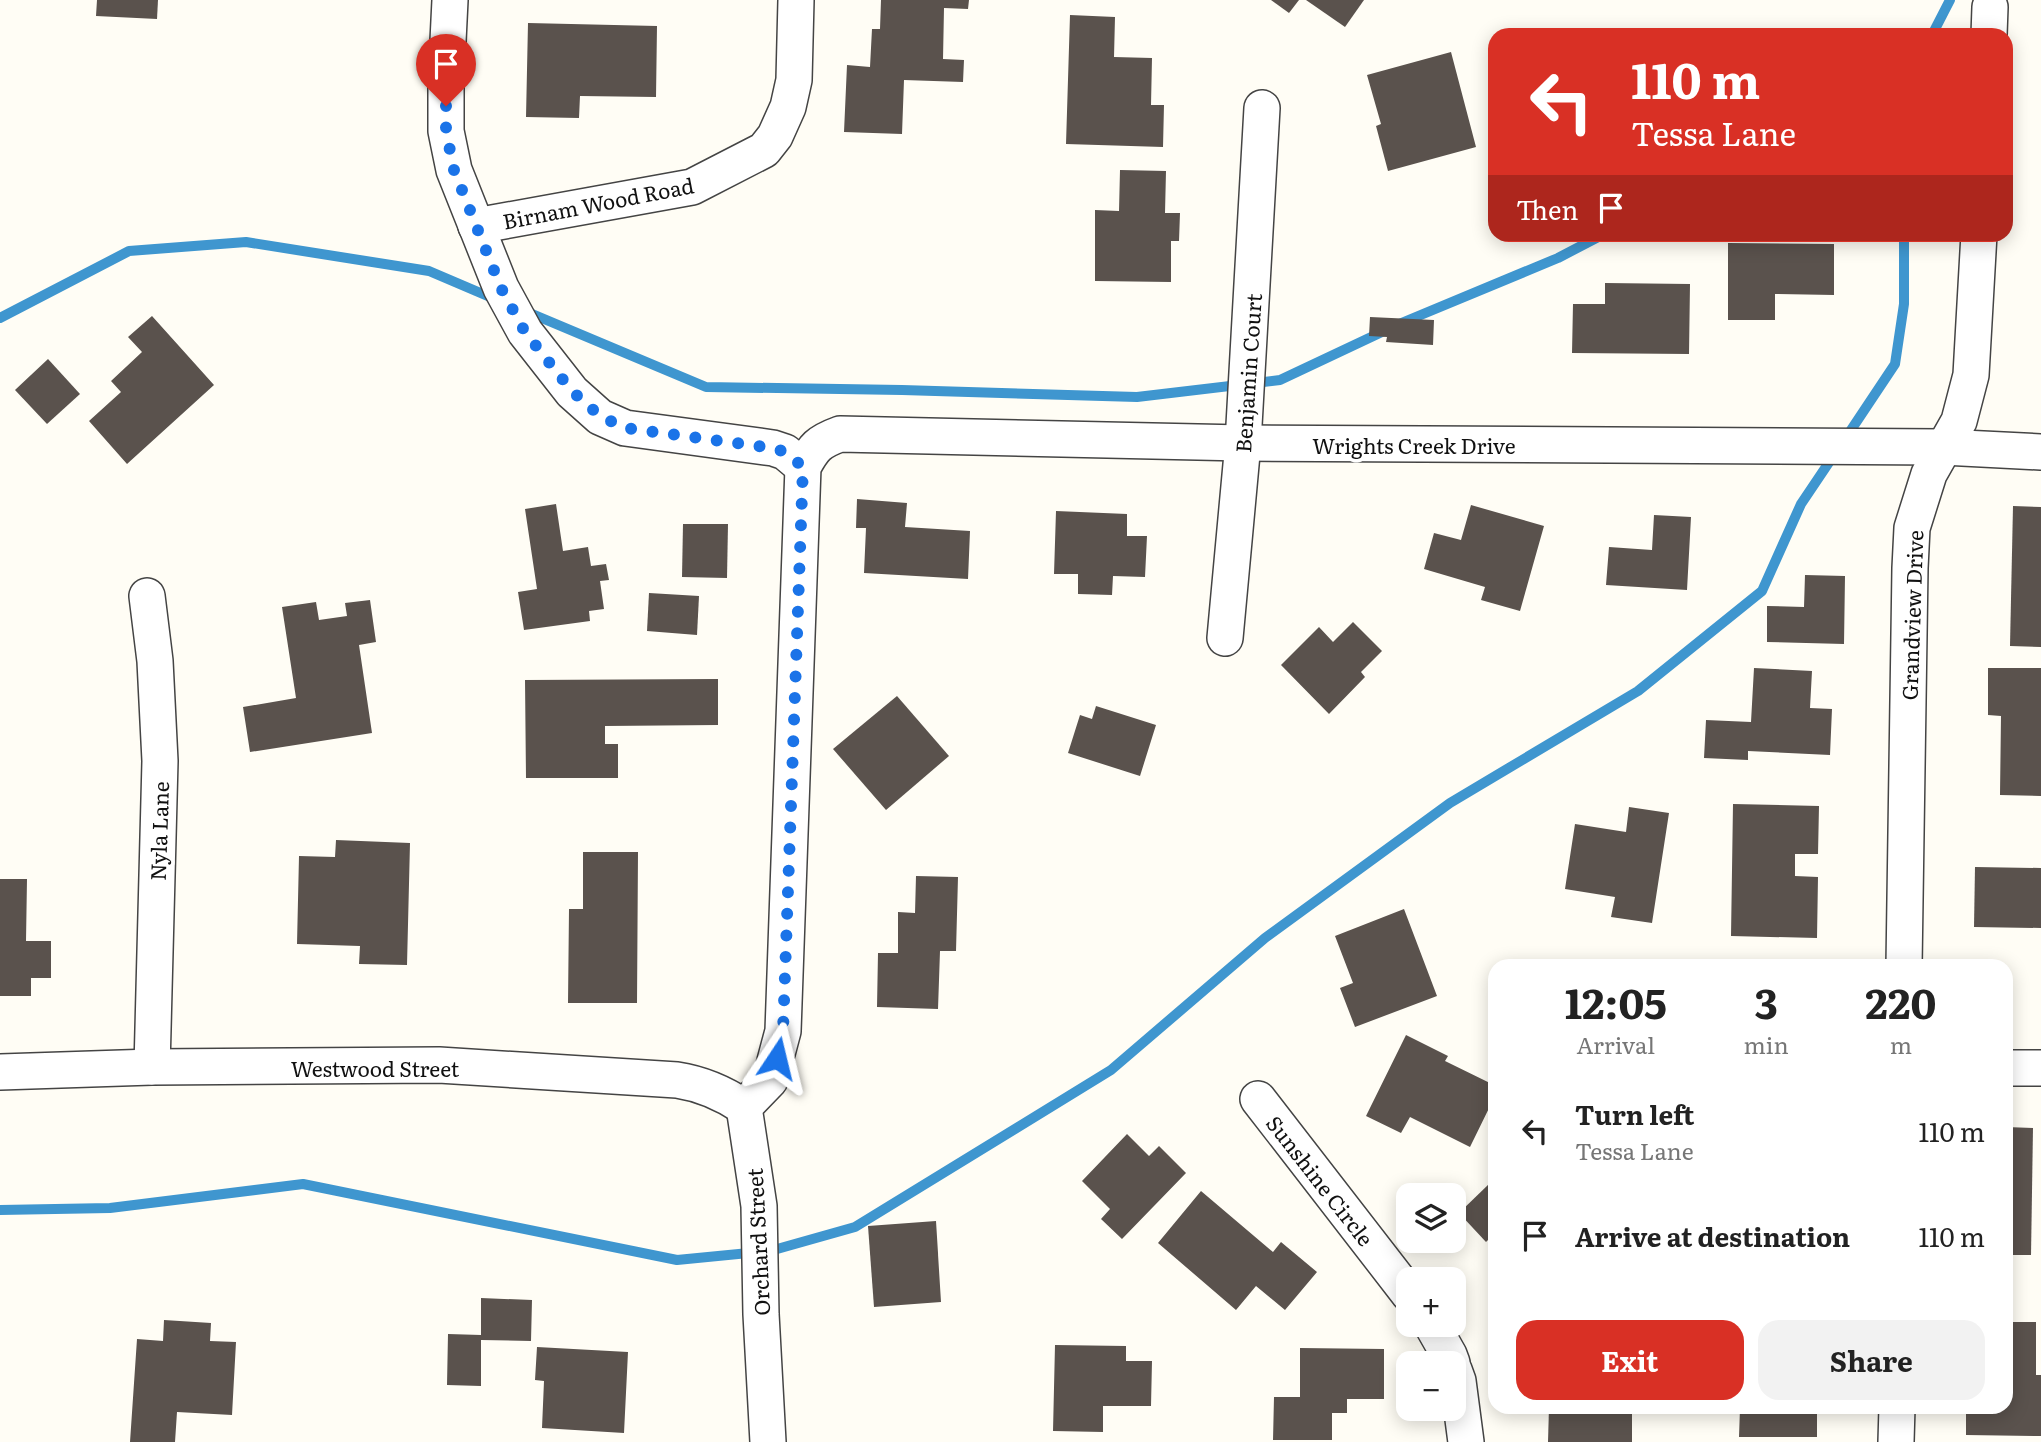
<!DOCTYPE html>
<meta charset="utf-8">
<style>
body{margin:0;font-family:Literata,serif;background:#f2f2f2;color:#222;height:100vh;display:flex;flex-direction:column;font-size:26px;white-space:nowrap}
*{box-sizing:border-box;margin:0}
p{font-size:23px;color:#767676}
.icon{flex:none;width:38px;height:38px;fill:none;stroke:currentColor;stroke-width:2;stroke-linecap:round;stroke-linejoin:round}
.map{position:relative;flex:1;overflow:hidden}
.sheet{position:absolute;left:1488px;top:959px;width:525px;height:455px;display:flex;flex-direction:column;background:#fff;border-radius:21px;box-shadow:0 4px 18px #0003}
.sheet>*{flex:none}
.guide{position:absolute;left:1488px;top:28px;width:525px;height:214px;border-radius:21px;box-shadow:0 4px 18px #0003;background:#d93025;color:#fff;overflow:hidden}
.fabs{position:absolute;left:1396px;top:1183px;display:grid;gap:14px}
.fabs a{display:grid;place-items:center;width:70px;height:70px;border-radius:14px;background:#fff;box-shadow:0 4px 18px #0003;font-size:35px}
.pin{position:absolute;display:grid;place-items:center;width:60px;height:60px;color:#fff;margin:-72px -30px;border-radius:50% 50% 50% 0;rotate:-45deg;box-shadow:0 0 7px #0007}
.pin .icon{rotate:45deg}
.me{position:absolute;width:77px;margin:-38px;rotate:10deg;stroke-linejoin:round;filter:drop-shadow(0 0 5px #0008)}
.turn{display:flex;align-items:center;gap:24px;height:147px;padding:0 28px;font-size:32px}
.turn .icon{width:91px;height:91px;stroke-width:2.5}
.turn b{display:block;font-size:49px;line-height:60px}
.then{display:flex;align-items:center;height:66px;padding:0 28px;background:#0003;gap:14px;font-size:26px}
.eta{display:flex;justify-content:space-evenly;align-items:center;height:119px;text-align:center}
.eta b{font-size:42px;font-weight:700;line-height:49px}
.cta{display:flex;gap:14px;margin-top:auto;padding:14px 28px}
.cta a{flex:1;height:80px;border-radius:21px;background:#d93025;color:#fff;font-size:28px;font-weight:700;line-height:80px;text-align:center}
.cta a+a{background:#f2f2f2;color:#222}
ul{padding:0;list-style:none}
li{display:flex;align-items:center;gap:21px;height:105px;padding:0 28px}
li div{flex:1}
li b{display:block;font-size:26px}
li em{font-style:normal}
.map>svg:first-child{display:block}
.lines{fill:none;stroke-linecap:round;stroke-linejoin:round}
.stream{stroke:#3f96cf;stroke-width:10}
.building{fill:#5a524d}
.street-casing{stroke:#444;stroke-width:38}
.street{stroke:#fff;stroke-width:35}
.route{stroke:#1a73e8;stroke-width:12;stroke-dasharray:0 21.6}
.labels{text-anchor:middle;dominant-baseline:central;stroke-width:7;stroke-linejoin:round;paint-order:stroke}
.street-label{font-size:21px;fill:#111;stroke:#fff}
</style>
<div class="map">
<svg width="2041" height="1442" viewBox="0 0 2041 1442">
<rect width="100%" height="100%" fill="#fffdf5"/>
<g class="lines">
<g class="stream">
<path d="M1932,35L1950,0"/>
<path d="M525,311L706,387L902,390L1137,397L1280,380L1384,331"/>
<path d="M0,318L129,251L246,242L429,271L497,300"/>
<path d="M1399,324L1558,258L1604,234"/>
<path d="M1845,439L1895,364L1904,304V234"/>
<path d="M0,1210L110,1208L303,1184L677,1260L770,1251L855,1227L1111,1070L1265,938L1450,803L1638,691L1762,591L1801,504L1836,452"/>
</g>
</g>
<g class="building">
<path d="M97,0H158L157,19L96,16Z"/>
<path d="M881,0H969L968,9L944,8L943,59L964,60L963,82L904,80L902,134L844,132L847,65L870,67L872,29H880Z"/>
<path d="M1271,0H1299L1289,13Z"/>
<path d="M1306,0H1364L1345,27Z"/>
<path d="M1070,15L1115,17L1114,57L1152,58L1151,105H1164L1163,147L1066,144Z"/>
<path d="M528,23L657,26L656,97L580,96L579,118L526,117Z"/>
<path d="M1451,52L1476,147L1388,171L1376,126L1381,124L1367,75Z"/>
<path d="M1120,170L1166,171L1165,213H1180L1179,241H1171V282L1095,281V210L1119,211Z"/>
<path d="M1728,243L1834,244V295L1775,294V320H1728Z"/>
<path d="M1605,283L1690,284L1689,354L1572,353L1573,304H1605Z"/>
<path d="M152,316L214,385L127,464L89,421L121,392L111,381L142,352L128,337Z"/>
<path d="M1370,317L1434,320L1433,345L1386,342L1387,337L1369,336Z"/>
<path d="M48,359L80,394L47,424L15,390Z"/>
<path d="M857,499L907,503L905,527L970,531L968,579L864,573L866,528H856Z"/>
<path d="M556,504L563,551L588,547L591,566L606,564L609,580L600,581L604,609L589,611L590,621L524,630L518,592L537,589L525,509Z"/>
<path d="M1471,505L1544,526L1520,611L1481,600L1485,587L1424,569L1434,533L1461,540Z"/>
<path d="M2013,506L2041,507V647L2010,646Z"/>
<path d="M1056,511L1127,514V536H1147L1145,577L1113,576L1112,595L1078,594V574H1054Z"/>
<path d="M1654,515L1691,517L1687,590L1606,585L1609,547L1652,550Z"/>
<path d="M683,524H728L727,578L682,577Z"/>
<path d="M1805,575L1845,576L1844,644L1767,642V606L1804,607Z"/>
<path d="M649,593L699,596L697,635L647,631Z"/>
<path d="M370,600L376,642L359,645L372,733L250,752L243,707L296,698L282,607L316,602L319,620L347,616L345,603Z"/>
<path d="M1353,622L1382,651L1361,672L1365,677L1329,714L1281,665L1319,627L1333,642Z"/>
<path d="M1754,668L1812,671L1810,708L1832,709L1830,755L1748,751V760L1704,758L1706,720L1751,722Z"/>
<path d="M1988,668H2041V796L2000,795L2001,716L1988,715Z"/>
<path d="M718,679V725L605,726V744H618V778H526L525,680Z"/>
<path d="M897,696L949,756L886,810L833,749Z"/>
<path d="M1096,706L1156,725L1140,776L1068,753L1080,715L1092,719Z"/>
<path d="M1733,804L1819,806L1818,854H1795V876L1818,877L1817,938L1731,936Z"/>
<path d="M1629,807L1669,813L1652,923L1611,917L1615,897L1565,889L1575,824L1626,832Z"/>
<path d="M336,840L410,843L407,965L359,964L360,946L297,944L299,856L335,857Z"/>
<path d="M583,852H638L637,1003H568L569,909H583Z"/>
<path d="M1975,867L2041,868V928L1974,927Z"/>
<path d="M916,876L958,877L956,951H940L938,1009L877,1007L878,953H898V912L915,913Z"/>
<path d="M0,879H27L26,941H51V978H31V996H0Z"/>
<path d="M1404,909L1437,996L1355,1027L1340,988L1353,983L1335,936Z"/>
<path d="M1406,1035L1448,1056L1445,1061L1494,1085V1098L1470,1147L1410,1117L1401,1133L1366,1116Z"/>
<path d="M2006,1127L2033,1128L2031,1255H2006Z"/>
<path d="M1127,1134L1149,1156L1159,1146L1186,1173L1122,1239L1101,1219L1110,1209L1082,1181Z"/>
<path d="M1489,1184L1494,1189V1234L1486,1242L1459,1213Z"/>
<path d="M1201,1191L1273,1252L1281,1242L1317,1272L1285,1310L1256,1286L1236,1310L1158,1243Z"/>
<path d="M936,1221L941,1302L874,1307L868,1226Z"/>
<path d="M481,1298L532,1300L531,1341L481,1340V1386L447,1385L448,1334L481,1335Z"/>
<path d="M164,1320L211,1323L210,1341L236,1342L232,1415L177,1412L175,1442H130L137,1339L163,1341Z"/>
<path d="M2006,1322H2036V1375H2041V1436L1966,1435V1407H2006Z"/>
<path d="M1055,1345L1126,1346V1361H1152L1151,1406H1103V1432L1053,1431Z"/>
<path d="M537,1347L628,1352L624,1433L542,1428L544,1381L535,1380Z"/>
<path d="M1300,1348L1384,1349V1399H1347V1413H1332V1440H1273L1274,1397H1300Z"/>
<path d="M1549,1407H1632V1442H1548Z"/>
<path d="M1770,1407H1817V1437H1739L1740,1408H1770Z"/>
</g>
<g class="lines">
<defs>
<g id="street">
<path d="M450,0L446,82V131L454,170L501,288L525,332L572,392L600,417L625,428L773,448L785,452L803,467"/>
<path d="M1989,35L1990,7"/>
<path d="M476,226L692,187L764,150L775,136L788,107L794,80L796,0"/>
<path d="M147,596L155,661L160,761L152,1067"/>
<path d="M1225,638L1243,443L1262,108"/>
<path d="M1904,966L1910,568L1912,528L1929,474L1959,421L1971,375L1979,234"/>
<path d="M2006,1068H2041"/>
<path d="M0,1072L152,1067L439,1065L677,1080C703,1084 723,1093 744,1107"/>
<path d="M1258,1099L1409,1294"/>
<path d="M1432,1325L1449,1355L1452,1363"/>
<path d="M1454,1370L1458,1381L1466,1442"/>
<path d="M768,1442L761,1314L759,1206L744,1107L770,1080L783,1031L803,467C814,447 818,442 840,434L1243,443L1943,447L2041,452"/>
<path d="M1896,1442L1897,1407"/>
</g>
</defs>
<use href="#street" class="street-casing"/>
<use href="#street" class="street"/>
</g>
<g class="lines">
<path class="route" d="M446,106V131L454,170L501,288L525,332L572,391L600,416L625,428L773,448L785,452L803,467L783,1031L777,1058"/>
</g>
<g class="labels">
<g class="street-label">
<text transform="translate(598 202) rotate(-11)">Birnam Wood Road</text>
<text transform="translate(1247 373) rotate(-86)">Benjamin Court</text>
<text x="1414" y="444">Wrights Creek Drive</text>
<text transform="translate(1911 615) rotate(-88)">Grandview Drive</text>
<text transform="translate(158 831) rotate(-88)">Nyla Lane</text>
<text x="375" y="1067">Westwood Street</text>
<text transform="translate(1321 1180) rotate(52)">Sunshine Circle</text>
<text transform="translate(757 1242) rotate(-93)">Orchard Street</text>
</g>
</g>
</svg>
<div class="fabs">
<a><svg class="icon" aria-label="layers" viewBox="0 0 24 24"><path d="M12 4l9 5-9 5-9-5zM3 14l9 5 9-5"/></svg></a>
<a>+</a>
<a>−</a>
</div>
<div class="pin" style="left:446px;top:106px;background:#d93025"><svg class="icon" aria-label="arrive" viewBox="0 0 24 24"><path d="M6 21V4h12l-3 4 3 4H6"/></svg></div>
<svg class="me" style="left:777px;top:1058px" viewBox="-20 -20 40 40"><path d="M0-17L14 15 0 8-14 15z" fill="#1a73e8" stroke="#fff" stroke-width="4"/></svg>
<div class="guide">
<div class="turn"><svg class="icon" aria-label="left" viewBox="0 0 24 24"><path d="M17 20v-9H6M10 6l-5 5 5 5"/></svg><div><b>110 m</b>Tessa Lane</div></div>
<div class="then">Then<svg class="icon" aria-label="arrive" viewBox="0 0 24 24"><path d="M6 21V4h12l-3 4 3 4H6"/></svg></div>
</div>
<section class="sheet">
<div class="eta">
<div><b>12:05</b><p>Arrival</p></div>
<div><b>3</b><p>min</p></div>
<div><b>220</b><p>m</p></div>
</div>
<ul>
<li><svg class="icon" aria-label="left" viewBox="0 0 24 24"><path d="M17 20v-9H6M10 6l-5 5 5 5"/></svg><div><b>Turn left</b><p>Tessa Lane</p></div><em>110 m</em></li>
<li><svg class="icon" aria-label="arrive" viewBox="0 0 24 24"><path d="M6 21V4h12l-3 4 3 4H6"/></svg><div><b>Arrive at destination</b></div><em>110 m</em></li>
</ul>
<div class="cta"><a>Exit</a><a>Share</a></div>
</section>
</div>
